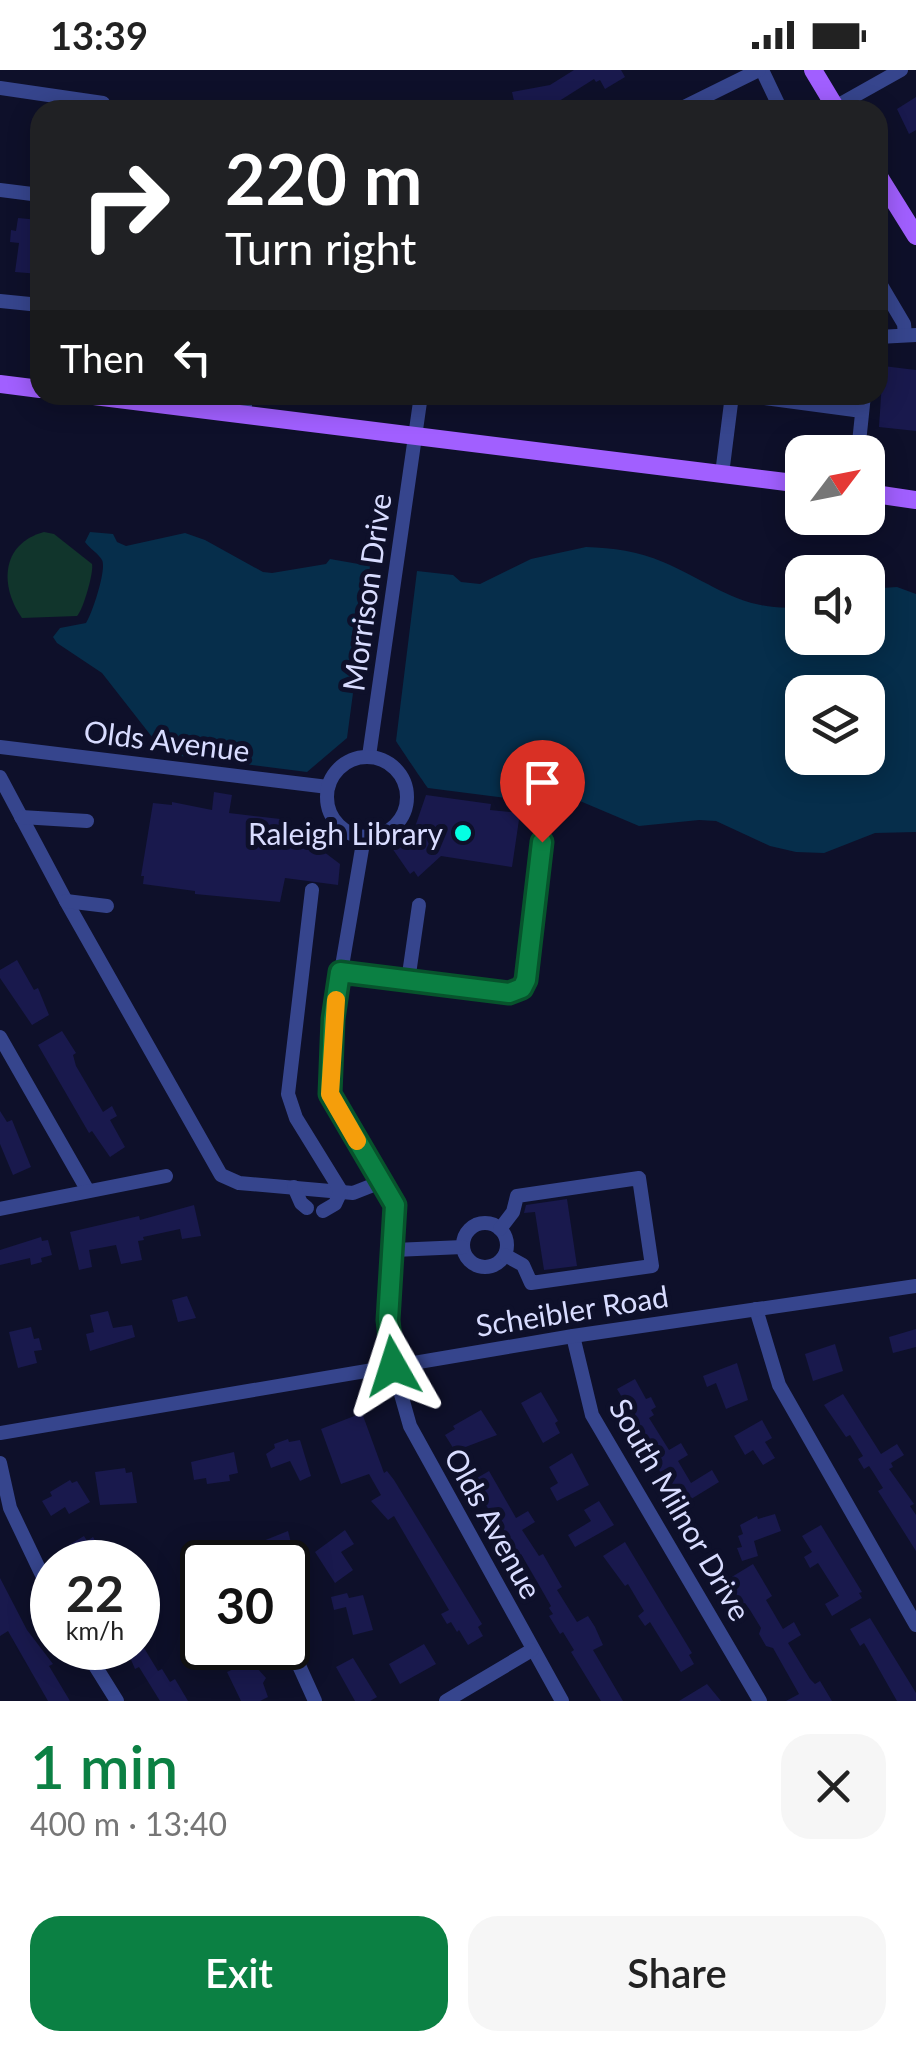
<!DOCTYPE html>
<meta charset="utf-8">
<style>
body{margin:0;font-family:Lato,sans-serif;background:#f6f6f6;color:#222;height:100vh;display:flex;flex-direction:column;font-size:38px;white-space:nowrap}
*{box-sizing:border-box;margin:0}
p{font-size:32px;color:#767676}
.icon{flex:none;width:55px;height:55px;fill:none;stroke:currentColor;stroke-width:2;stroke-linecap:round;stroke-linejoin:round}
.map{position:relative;height:1631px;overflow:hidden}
.drawer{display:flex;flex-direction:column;background:#fff;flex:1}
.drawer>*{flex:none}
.guide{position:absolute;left:30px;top:30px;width:858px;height:305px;border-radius:30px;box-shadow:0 5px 25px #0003;background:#202124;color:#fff;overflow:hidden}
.needle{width:65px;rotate:58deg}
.tools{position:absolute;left:785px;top:365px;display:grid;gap:20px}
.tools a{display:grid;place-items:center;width:100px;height:100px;border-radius:20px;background:#fff;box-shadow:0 5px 25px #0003;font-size:50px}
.speed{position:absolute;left:30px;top:1470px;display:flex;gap:20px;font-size:50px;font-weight:700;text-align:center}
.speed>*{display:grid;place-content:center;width:130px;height:130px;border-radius:50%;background:#fff;box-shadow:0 5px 25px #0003;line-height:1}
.speed small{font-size:25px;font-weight:400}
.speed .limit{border:5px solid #111;border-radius:15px;background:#fff;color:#111}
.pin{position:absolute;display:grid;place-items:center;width:85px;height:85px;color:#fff;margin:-102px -42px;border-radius:50% 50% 50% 0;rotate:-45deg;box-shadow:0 0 10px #0007}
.pin .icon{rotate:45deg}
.me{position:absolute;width:110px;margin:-55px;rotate:354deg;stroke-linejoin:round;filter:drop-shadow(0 0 8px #0008)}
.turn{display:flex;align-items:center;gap:35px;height:210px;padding:0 30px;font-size:45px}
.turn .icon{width:130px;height:130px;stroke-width:2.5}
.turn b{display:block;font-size:70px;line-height:85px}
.then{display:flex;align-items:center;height:95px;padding:0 30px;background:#0003;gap:20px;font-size:38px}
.round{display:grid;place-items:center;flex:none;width:105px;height:105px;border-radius:30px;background:#f6f6f6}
.summary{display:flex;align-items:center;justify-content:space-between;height:170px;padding:0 30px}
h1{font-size:60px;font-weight:600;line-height:75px;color:#0b8043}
.action{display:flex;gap:20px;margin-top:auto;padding:20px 30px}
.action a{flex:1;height:115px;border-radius:30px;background:#0b8043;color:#fff;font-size:40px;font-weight:600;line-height:115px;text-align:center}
.action a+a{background:#f6f6f6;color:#222}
.status{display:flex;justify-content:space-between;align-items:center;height:70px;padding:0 50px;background:#fff;direction:ltr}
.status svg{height:28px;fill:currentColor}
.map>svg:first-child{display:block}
.green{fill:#11352c}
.water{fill:#062e4b;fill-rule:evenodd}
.building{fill:#19194d}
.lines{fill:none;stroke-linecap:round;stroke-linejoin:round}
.minor{stroke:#36458d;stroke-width:14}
.major{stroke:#a15fff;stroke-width:18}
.route-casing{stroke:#07532c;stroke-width:25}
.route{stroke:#0b8043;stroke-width:18}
.slow{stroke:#f59e0b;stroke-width:18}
.poi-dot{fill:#04ffe3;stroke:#0e102a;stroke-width:4}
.labels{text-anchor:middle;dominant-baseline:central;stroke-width:10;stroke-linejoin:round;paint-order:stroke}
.street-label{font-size:30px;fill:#d8dcff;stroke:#0e102a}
.poi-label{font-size:30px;fill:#d8dcff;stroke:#0e102a;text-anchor:end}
</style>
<div class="status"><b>13:39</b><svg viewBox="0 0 49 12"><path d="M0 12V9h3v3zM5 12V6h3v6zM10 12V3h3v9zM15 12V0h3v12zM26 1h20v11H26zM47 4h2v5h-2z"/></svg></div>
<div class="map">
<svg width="916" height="1631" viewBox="0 0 916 1631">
<rect width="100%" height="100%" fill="#0e102a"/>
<path class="green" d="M44,462L54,464L92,494C94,502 83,540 77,546L22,548C0,517 0,474 44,462Z"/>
<g class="water">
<path d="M90,462L113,464L117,472L126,476L185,463L205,470L263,502L272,503L326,494L330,489L370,496L347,668L307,702L181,686L169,682L156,672L102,603L57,573L53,567L60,558L86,553C92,544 107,499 102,490C98,483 90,479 85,472Z"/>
<path d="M586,477C613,478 638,481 663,492C713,513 743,543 802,537V568H868V519L897,517L916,524V762L875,763L824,783L796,782L770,776L716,751L699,750L639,756L561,723L544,725L538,732L428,718C426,716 399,676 396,671L417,501L453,505L461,512L480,514L531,489ZM802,622H868V688H802Z"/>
</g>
<g class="building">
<path d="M574,0H621L625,7L605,19L600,10L596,12L594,9L556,33L516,40L512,22L550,15Z"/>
<path d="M916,27V60L909,64L897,39Z"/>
<path d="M18,148L40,150V204L15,202L19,173L10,172L11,160L16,161Z"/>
<path d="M883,296L916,300V361L879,357Z"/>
<path d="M214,722L232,725L229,743L289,750L287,764L303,766L340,794L338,815L285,808L280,832L195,824V821L143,814L144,806H141L153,733L172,735V732L212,740Z"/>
<path d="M426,725L491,734L490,740L520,743L512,797L441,786L418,807L414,801L410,804L392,778L415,757Z"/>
<path d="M17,890L34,920L38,918L49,945L32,955L0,908V900Z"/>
<path d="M62,961L76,983L73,985L76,996L103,1042L112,1036L117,1046L110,1050L125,1077L110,1087L92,1061L89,1063L38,975Z"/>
<path d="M0,1041L7,1052L12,1050L31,1097L13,1105L0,1074Z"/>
<path d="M567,1129L577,1196L544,1200L535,1142L524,1143L526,1135Z"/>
<path d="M194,1135L201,1166L182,1169L180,1159L143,1167L144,1170L138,1171L142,1190L121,1194L116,1175L89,1180L92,1197L79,1200L70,1162L139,1146L140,1150Z"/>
<path d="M41,1167L42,1171L48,1170L52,1185L41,1188L42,1192L31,1195L30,1188L0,1195V1180Z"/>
<path d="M187,1226L196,1248L178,1252L172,1230Z"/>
<path d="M108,1241L113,1258L132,1255L135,1267L90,1281L86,1264L94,1262L90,1245Z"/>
<path d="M31,1257L34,1269L39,1268L42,1280L34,1281L37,1293L18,1298L9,1262Z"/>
<path d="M916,1259V1277L893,1283L889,1267Z"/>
<path d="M835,1274L843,1301L813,1311L805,1284Z"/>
<path d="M737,1293L748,1330L726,1339L716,1313L707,1317L703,1306Z"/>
<path d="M635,1309L646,1329L651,1327L656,1337L651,1340L654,1345L649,1348L669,1380L681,1373L688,1385L678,1391L691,1413L712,1400L719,1412L683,1434L648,1384L642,1369L646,1367L617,1319Z"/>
<path d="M541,1322L558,1351L555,1353L560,1363L543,1373L521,1333Z"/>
<path d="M843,1324L881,1384L897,1374L904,1385L891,1393L893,1397L889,1399L914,1434L910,1436L916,1445V1481L878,1421L883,1418L873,1402L869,1396L864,1399L858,1389L863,1386L850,1365L846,1367L824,1335Z"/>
<path d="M481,1340L497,1365L455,1381L445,1365L455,1359L453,1356Z"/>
<path d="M362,1343L384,1403L387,1401L394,1410L482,1554L478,1557L483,1566L468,1575L459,1560L457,1562L451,1552L447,1554L441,1544L449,1540L394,1446L388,1450L371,1431L381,1425L369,1404L341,1414L321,1359Z"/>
<path d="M762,1350L772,1368L765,1372L775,1388L763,1395L753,1380L745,1385L734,1366Z"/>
<path d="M288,1369L289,1372L300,1370L311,1406L300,1411L290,1391L271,1398L266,1384L275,1378L274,1374Z"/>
<path d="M234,1382L238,1403L229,1405L230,1411L207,1414L206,1408L194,1410L191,1392Z"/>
<path d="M572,1383L589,1415L557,1431L550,1418L558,1413L549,1397Z"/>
<path d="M125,1398L126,1403L132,1402L137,1433L100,1435L95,1402Z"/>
<path d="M489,1401L516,1448L528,1441L535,1452L522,1460L539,1486L543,1484L551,1498L562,1517L557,1520L577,1552L588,1546L595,1557L603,1575L593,1580L623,1631H601L571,1582L574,1580L563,1562L560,1564L549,1546L553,1544L549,1538L551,1536L539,1515L521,1484L518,1486L511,1478L472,1411Z"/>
<path d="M70,1410L72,1413L77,1411L90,1432L69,1444L65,1437L51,1446L42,1431L52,1426L50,1422Z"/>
<path d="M599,1431L614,1455L575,1477L568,1465L591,1451L584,1440Z"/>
<path d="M775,1444L781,1461L754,1471L758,1486L742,1491L737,1478L742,1477L738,1466L743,1464L740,1455L757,1446L758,1449Z"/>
<path d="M821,1455L862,1522L859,1523L862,1528L832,1546L825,1534L839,1526L818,1493L810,1498L804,1487L812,1482L802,1466Z"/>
<path d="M345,1460L354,1474L341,1482L353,1500L335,1513L315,1482Z"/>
<path d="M288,1461L294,1485L262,1492L258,1473Z"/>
<path d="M84,1466L87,1471L93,1467L101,1481L93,1486L97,1492H79L74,1485L69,1475Z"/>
<path d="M625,1472L692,1583L689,1585L694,1594L681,1602L650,1552L645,1556L638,1546L644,1541L628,1514L625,1516L603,1486Z"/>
<path d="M753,1494L772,1526L766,1530L783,1559L794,1552L801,1565L788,1573L810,1609L815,1614L820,1611L832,1631H786L799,1624L773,1578L766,1576L759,1564L761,1558L750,1540L745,1533L742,1534L732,1517L734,1514L730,1508Z"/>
<path d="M0,1508L27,1560L53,1594L49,1596L70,1631H48L8,1561L0,1566Z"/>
<path d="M347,1523L349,1528L363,1525L373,1560L353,1565L346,1537L334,1540L331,1527Z"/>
<path d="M870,1548L916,1623V1631H897L867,1578L864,1573L860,1576L850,1559Z"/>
<path d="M424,1574L436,1594L400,1614L389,1594Z"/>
<path d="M126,1578H144L158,1601L162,1599L170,1612L175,1609L188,1631H160L139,1597L135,1599Z"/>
<path d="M353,1588L377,1627L370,1631H355L336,1597Z"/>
<path d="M251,1591L266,1608L263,1613L268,1627L260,1631H241L227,1602Z"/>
<path d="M707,1614L721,1631H679Z"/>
</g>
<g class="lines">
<g class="minor">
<path d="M762,0L781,40"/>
<path d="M0,18L103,33"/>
<path d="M835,37L901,0"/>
<path d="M678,40L759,0"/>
<path d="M0,120L40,125"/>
<path d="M878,210L904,254L905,265"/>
<path d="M0,231L40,235"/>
<path d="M878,267L916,265"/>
<path d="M742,325L862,341"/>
<path d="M244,345L246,325"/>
<path d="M858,382L864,325"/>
<path d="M722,404L732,325"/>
<path d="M0,677L328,717"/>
<path d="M369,686L421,325"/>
<circle cx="367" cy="727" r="40"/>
<path d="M0,707L66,831L221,1105L239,1113L353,1123L381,1112"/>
<path d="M21,747L87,751"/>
<path d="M364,767L333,949L330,1024L395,1135L388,1250L393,1296L410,1356L562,1631"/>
<path d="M312,820L288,1024L296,1048L341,1121L335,1134L323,1141"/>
<path d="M66,831L107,836"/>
<path d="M341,902L509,923L522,918L527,910L541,772"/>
<path d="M408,911L419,835"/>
<path d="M0,967L88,1121"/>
<path d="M294,1117L301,1133L307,1138"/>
<path d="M0,1139L166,1106"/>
<circle cx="485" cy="1175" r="22"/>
<path d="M500,1159L513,1142L517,1126L639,1108L652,1196L531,1213L523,1195L505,1185"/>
<path d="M394,1180L463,1177"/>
<path d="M756,1239L779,1315L916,1555"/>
<path d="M573,1266L592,1345L760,1631"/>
<path d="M0,1363L573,1266L916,1216"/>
<path d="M0,1393L10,1438L52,1526"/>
<path d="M288,1552L292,1580L315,1631"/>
<path d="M84,1578L117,1631"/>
<path d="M446,1631L532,1580"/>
</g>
<g class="major">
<path d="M813,0L837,40"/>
<path d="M878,105L916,166"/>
<path d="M0,314L40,319"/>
<path d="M86,325L802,414"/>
<path d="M868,423L916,430"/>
</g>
</g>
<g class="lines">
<defs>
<path id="route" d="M393,1296L388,1250L395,1135L330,1024L333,949L340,902L509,923L522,918L526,910L542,772"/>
</defs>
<use href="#route" class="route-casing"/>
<use href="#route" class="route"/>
<path class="slow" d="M336,930L330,1024L357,1071"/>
</g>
<circle class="poi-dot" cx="463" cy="763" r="10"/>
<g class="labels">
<g class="street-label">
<text transform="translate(366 522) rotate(-82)">Morrison Drive</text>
<text transform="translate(167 670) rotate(7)">Olds Avenue</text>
<text transform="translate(572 1240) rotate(-9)">Scheibler Road</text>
<text transform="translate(681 1439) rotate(60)">South Milnor Drive</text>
<text transform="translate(494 1453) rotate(61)">Olds Avenue</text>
</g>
<g class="poi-label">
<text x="443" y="763">Raleigh Library</text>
</g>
</g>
</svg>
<div class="tools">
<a><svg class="needle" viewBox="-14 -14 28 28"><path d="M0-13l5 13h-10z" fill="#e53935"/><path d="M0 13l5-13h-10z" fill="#767676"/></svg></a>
<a><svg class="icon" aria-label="sound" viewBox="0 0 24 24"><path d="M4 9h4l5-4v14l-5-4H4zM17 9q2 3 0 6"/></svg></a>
<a><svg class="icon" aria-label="layers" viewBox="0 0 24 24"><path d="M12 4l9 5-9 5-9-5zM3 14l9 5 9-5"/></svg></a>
</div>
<div class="speed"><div>22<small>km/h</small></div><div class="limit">30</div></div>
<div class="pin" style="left:542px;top:772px;background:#d93025"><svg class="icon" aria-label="arrive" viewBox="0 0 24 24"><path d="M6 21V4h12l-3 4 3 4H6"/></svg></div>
<svg class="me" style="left:393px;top:1296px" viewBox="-20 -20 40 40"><path d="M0-17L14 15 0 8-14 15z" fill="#0b8043" stroke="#fff" stroke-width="4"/></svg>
<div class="guide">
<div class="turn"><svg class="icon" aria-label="right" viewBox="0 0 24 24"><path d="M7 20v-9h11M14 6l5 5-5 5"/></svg><div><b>220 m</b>Turn right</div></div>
<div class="then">Then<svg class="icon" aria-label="left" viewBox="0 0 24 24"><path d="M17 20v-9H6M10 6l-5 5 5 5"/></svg></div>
</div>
</div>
<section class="drawer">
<div class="summary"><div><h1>1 min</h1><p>400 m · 13:40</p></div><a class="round"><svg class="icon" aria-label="close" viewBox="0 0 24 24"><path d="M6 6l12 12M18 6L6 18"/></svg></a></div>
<div class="action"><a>Exit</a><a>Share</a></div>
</section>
